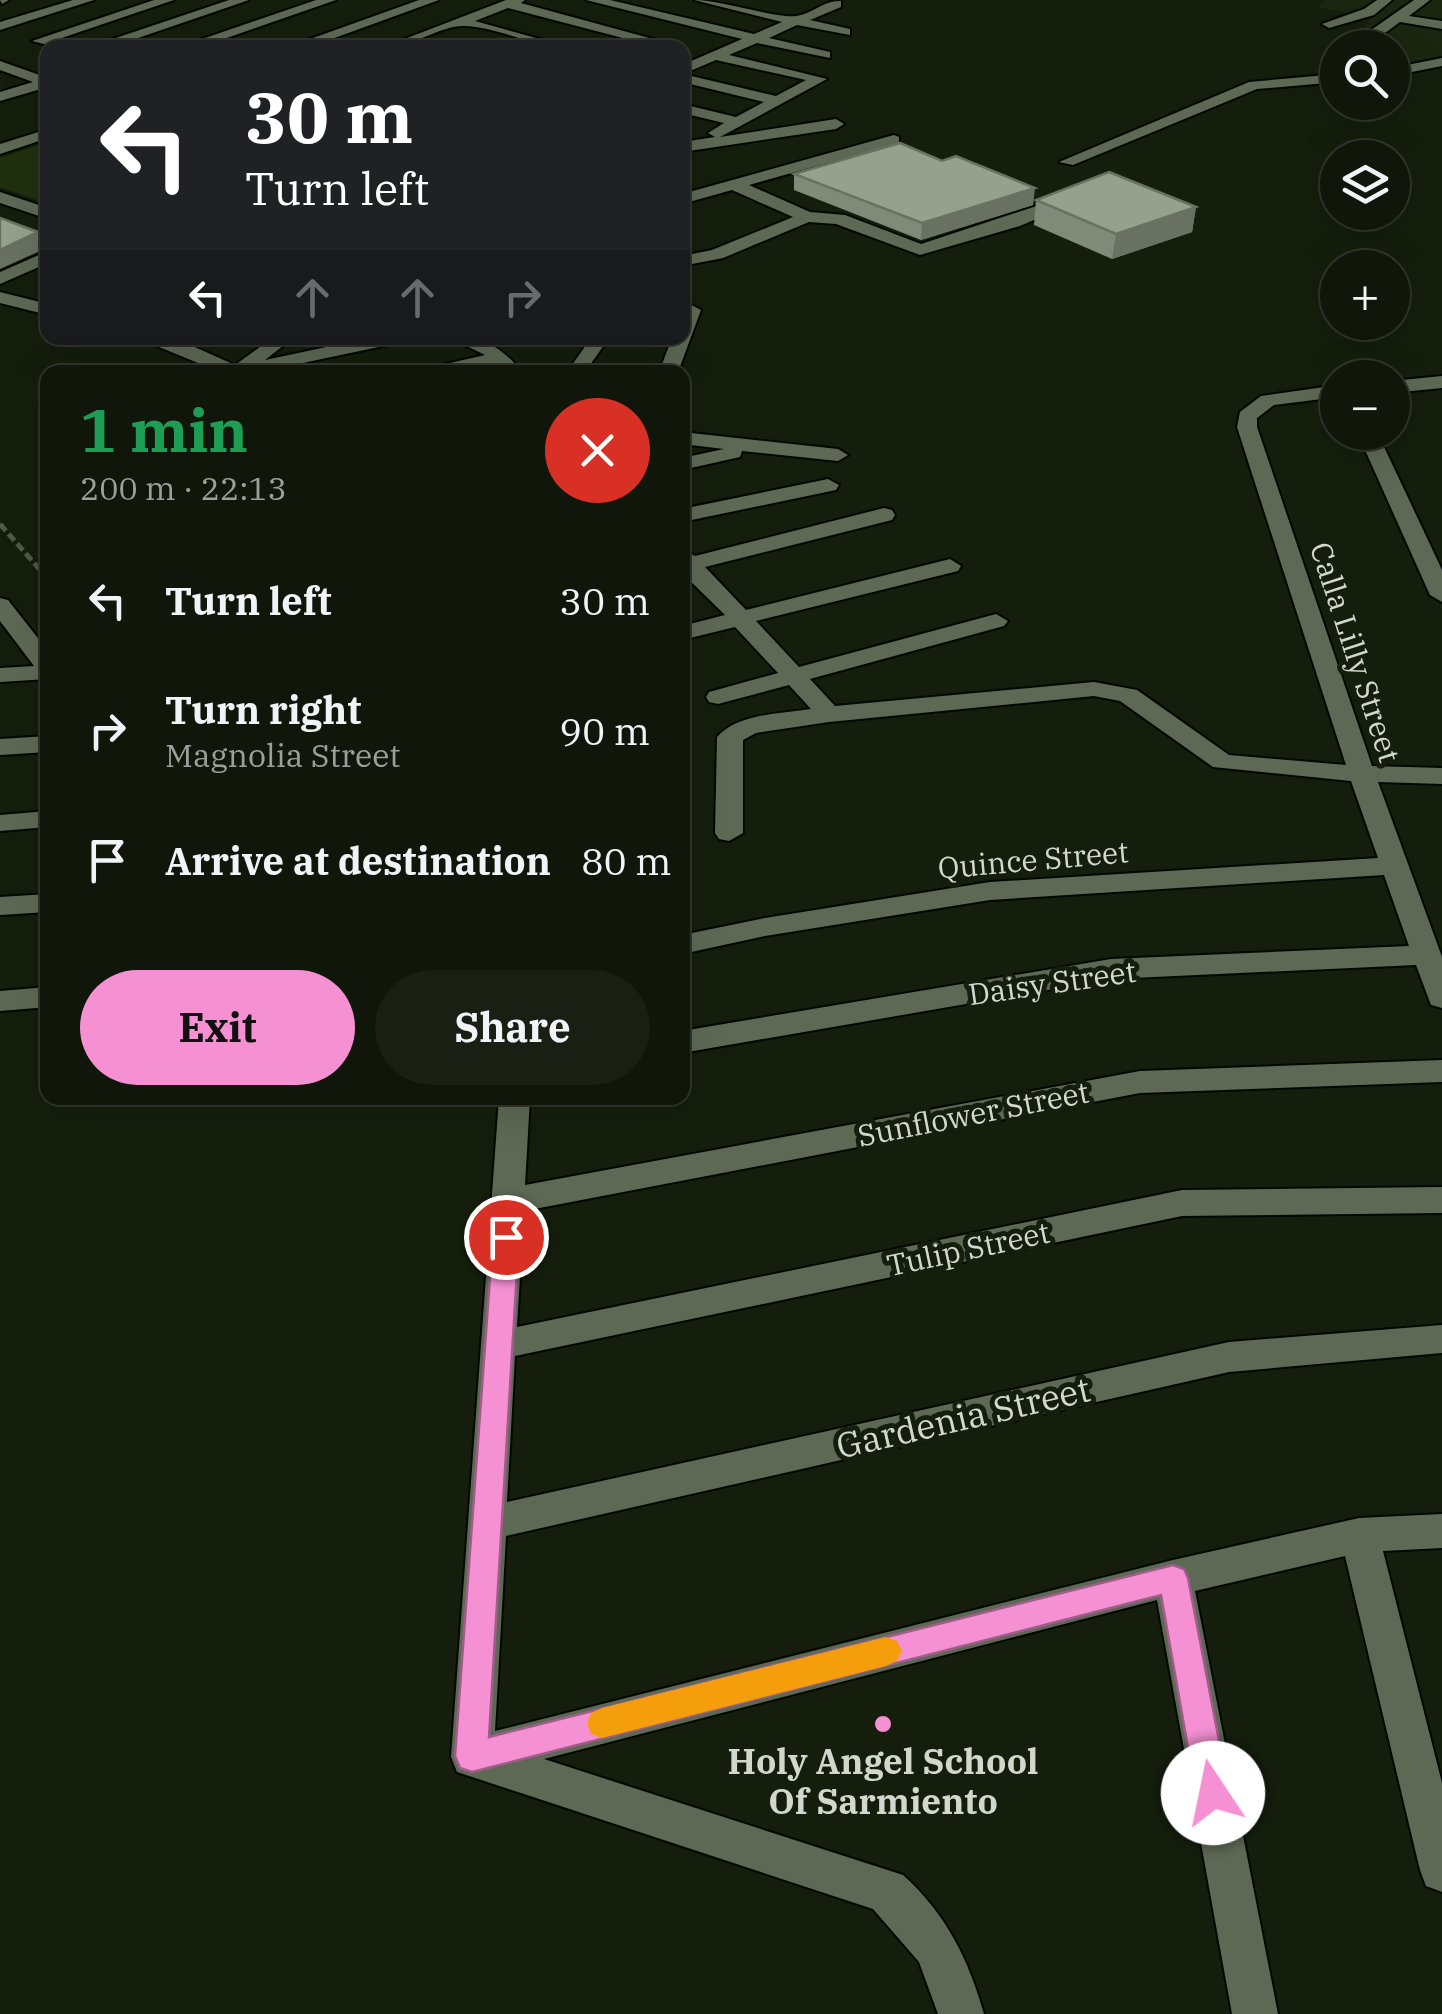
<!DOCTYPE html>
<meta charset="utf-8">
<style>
body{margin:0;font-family:"IBM Plex Serif",serif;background:#191f13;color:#f1f3f6;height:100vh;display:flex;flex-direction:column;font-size:38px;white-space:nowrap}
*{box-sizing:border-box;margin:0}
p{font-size:32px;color:#9c9f9c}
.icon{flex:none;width:55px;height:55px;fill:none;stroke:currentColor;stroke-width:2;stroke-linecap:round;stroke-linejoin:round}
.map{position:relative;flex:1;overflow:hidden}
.panel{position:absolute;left:40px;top:365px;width:650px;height:740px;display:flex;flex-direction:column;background:#10160a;border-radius:20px;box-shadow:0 10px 40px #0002,0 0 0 2px #30352b}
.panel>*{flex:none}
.guide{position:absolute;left:40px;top:40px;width:650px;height:305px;border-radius:20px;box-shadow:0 10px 40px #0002,0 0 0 2px #30352b;background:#202124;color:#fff;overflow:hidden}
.fabs{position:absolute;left:1320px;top:30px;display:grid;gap:20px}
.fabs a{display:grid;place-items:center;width:90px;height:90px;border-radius:50%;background:#10160a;box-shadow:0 10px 40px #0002,0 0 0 2px #30352b;font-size:50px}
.pin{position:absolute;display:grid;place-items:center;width:85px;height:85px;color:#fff;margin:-42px;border:5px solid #fff;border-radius:50%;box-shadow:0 2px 10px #0007}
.me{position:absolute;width:110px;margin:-55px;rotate:349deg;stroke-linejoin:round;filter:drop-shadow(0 0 8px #0008)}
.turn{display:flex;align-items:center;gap:35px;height:210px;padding:0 40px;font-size:45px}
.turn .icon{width:130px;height:130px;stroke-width:2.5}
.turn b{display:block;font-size:70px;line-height:85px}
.lanes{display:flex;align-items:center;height:95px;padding:0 40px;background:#0003;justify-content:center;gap:50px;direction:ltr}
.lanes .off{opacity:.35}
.round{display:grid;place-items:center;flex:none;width:105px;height:105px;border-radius:52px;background:#191f13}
.headline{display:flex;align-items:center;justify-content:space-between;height:170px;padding:0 40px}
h1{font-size:60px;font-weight:700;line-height:75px;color:#1e9e55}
.button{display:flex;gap:20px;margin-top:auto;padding:20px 40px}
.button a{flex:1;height:115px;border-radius:60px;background:#f591d3;color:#111;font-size:40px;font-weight:700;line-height:115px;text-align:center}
.button a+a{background:#191f13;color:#f1f3f6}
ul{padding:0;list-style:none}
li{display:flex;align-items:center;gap:30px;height:130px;padding:0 40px}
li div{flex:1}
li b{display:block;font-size:38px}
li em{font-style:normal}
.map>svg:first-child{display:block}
.built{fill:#1a260f}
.green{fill:#20300f}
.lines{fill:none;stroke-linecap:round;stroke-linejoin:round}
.minor-casing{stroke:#030800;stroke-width:4}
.path{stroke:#505849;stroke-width:5;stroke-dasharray:9 4;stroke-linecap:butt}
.minor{fill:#5e6955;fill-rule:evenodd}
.wall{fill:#808a78}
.shaded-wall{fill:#687162}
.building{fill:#95a18c;stroke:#687162;stroke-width:2.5}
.route{fill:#f591d3;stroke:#9f5e89;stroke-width:2.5}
.slow{fill:#f59e0b}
.poi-dot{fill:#f591d3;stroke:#151e0d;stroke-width:4}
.labels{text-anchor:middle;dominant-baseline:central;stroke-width:10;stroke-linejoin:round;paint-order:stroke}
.street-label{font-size:30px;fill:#d2d8cd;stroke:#151e0d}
.near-street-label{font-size:35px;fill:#d2d8cd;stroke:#151e0d}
.near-poi-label{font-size:35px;font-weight:bold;fill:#d2d8cd;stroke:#151e0d}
</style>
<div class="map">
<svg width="1442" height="2014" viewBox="0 0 1442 2014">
<rect width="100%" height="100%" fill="#151e0d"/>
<path class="built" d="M1326,0H1442V69L1393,59L1392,48L1353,47L1371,17L1317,7Z"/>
<path class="green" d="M47,142V204L0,187V158Z"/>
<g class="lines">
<defs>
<g id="minor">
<path d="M0,0H9L2,4Z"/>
<path d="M73,0H94L0,30V22Z"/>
<path d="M154,0H174L44,44L32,41Z"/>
<path d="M229,0H249L109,48H86Z"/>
<path d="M316,0H336L198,48H176Z"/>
<path d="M419,0H439L307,48H285Z"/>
<path d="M506,0H525L521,3L686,48L682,51V48H661L508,8L475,21L572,48C533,48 500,27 464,26C441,25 412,48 381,48Z"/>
<path d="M586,0H610L754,34L782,22L694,0C723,0 777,19 796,16C812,14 824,0 841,1V7L810,20L850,29V35L797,25L769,38L830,52V58L757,43L729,55L827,79L720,137L836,119L844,124L836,129L682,152V142L715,137L708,133L724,123L682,113V104L736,117L764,102L682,82V65L742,39ZM716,60L806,80L776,96L683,74Z"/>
<path d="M1377,0H1392L1374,15L1329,28L1322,24L1364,9Z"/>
<path d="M1414,0H1430L1409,16L1442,21V29L1400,22L1367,46H1357V40Z"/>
<path d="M1442,58V66L1392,76V68Z"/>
<path d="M0,61L48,78V87L0,101V92L33,82L0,70Z"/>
<path d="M1338,74V82L1257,89L1073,165L1059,162L1249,82Z"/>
<path d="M48,129V138L0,154V144Z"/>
<path d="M894,135L899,137V143L749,185L810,212L845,215L921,244L1064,197L1078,201L1020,226L920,255L836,224L809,222L723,258L682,266V256L712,250L793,217L732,190L682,204V194Z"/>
<path d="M0,192L48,208V219L0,203Z"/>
<path d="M48,251V263L0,284V272Z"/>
<path d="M0,292L48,304V315L0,303Z"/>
<path d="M682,300L701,310L678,372H659L672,338H682Z"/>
<path d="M137,338L179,340L235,365L272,338H293L265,360L369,338H402L393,344L260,372H220Z"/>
<path d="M450,338C482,336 501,346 522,372H502L494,365L459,372H426L428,368L485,355Z"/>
<path d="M591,338H609L585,372H567Z"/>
<path d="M1442,376V388L1392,393V381Z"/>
<path d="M1338,385V397L1274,405L1257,418V427L1372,766L1442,768V784L1378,782L1442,957V1008L1431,1005L1416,965L1111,979L682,1053V1031L1111,959L1409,946L1384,875L990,900L765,936L682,954V935L765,918L990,882L1378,858L1351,781L1213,767L1120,701L1094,696L829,722L756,733L743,740V833L729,841L719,839L715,833L717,737C738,713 782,714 811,709L789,685L718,704L709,702L706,697L709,692L778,673L735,627L682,640V626L725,615L682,573V548L695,556L884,508L892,510L895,515L892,520L705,567L746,610L950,559L961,566L958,571L756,621L799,667L996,614L1008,621L1004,626L810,679L835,706L1094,682L1137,690L1229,755L1346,765L1237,427L1240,412L1261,396Z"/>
<path d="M682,432L838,449L848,455L838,461L742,451L740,457L682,470V458L724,449L682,444Z"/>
<path d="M1357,432H1377L1442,570V602L1430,595Z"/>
<path d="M828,479L839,485L836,490L682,522V509Z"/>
<path d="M0,598L8,600L48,651V679L0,682V668L34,666L0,621Z"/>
<path d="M48,736V752L0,755V739Z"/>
<path d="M48,811V827L0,831V815Z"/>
<path d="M48,894V912L0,915V897Z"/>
<path d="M48,987V1007L0,1011V991Z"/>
<path d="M1442,1060V1082L1140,1093L524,1211L517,1327L1182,1190L1442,1187V1213L1182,1216L515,1356L507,1502L1229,1342L1442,1325V1353L1229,1372L506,1536L495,1731L1173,1560L1359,1518L1442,1514V1548L1383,1551L1442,1783V1892L1426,1886L1420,1870L1345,1556L1195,1591L1278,2014H1232L1157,1600L544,1759L903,1875C946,1914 968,1958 984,2014H938L919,1962L873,1909L457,1772L451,1757L499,1098H530L525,1185L1140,1071Z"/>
</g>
</defs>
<use href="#minor" class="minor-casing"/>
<path class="path" d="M0,524L48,579"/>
<use href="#minor" class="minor"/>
</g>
<g class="wall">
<path d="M794,174L1033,205L921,240L794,190Z"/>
<path d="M1036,200L1196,207L1192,232L1112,259L1034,225Z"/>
</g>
<g class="shaded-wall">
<path d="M1035,188L1033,205L921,240L922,223Z"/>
<path d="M1196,207L1192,232L1112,259L1116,234Z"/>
<path d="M38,232L42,250L0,269V250Z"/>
</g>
<g class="building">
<path d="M900,143L942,161L956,156L1035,188L922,223L794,174Z"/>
<path d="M1109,172L1196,207L1116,234L1036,200Z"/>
<path d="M0,218L38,232L0,250Z"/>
</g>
<path class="route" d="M506,1227L515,1230L519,1237L489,1737L1173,1565L1184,1569L1188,1578L1229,1793L1224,1805L1213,1809L1201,1805L1196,1793L1161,1595L472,1772L460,1768L455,1756L493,1237L497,1230Z"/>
<path class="slow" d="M886,1637L897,1641L902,1651L897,1661L886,1666L602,1738L591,1734L587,1723L591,1713L602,1708Z"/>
<circle class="poi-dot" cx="883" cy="1724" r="10"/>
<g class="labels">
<g class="street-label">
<text transform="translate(1356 652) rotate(72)">Calla Lilly Street</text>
<text transform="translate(1033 859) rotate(-5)">Quince Street</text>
<text transform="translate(1052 982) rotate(-8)">Daisy Street</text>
<text transform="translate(973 1113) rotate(-11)">Sunflower Street</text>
<text transform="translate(968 1248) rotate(-12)">Tulip Street</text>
</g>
<g class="near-street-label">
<text transform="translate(963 1417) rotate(-13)">Gardenia Street</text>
</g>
<g class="near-poi-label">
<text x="883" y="1761">Holy Angel School<tspan x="883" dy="40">Of Sarmiento</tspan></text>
</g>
</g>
</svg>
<div class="fabs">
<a><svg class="icon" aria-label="search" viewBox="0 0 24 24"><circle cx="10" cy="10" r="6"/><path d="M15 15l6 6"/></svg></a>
<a><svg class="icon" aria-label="layers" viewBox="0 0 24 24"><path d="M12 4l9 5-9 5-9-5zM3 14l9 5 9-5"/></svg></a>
<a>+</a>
<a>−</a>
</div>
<div class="pin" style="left:506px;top:1237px;background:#d93025"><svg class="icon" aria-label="arrive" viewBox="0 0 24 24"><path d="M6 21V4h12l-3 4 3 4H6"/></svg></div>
<svg class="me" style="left:1213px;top:1793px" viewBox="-20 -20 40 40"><circle r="19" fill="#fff"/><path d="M0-13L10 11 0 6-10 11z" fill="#f591d3"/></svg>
<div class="guide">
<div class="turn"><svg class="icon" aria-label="left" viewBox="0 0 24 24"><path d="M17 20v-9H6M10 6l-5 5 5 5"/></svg><div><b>30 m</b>Turn left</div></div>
<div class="lanes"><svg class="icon" aria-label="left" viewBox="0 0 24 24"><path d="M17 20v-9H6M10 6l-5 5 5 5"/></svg><svg class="icon off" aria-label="ahead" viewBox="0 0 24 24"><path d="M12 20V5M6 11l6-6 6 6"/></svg><svg class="icon off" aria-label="ahead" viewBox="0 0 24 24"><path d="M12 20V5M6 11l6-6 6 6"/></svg><svg class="icon off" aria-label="right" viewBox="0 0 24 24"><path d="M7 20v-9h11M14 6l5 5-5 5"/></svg></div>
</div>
<section class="panel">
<div class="headline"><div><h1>1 min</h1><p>200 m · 22:13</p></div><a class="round" style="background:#d93025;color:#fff"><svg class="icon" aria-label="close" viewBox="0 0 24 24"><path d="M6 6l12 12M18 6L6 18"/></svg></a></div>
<ul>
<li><svg class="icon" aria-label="left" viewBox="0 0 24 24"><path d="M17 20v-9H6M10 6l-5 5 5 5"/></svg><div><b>Turn left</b></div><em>30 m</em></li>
<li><svg class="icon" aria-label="right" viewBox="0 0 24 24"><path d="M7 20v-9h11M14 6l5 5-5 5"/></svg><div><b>Turn right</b><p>Magnolia Street</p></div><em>90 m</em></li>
<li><svg class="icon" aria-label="arrive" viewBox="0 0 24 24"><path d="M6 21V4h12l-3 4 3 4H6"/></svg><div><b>Arrive at destination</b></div><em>80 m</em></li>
</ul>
<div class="button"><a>Exit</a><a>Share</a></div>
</section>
</div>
